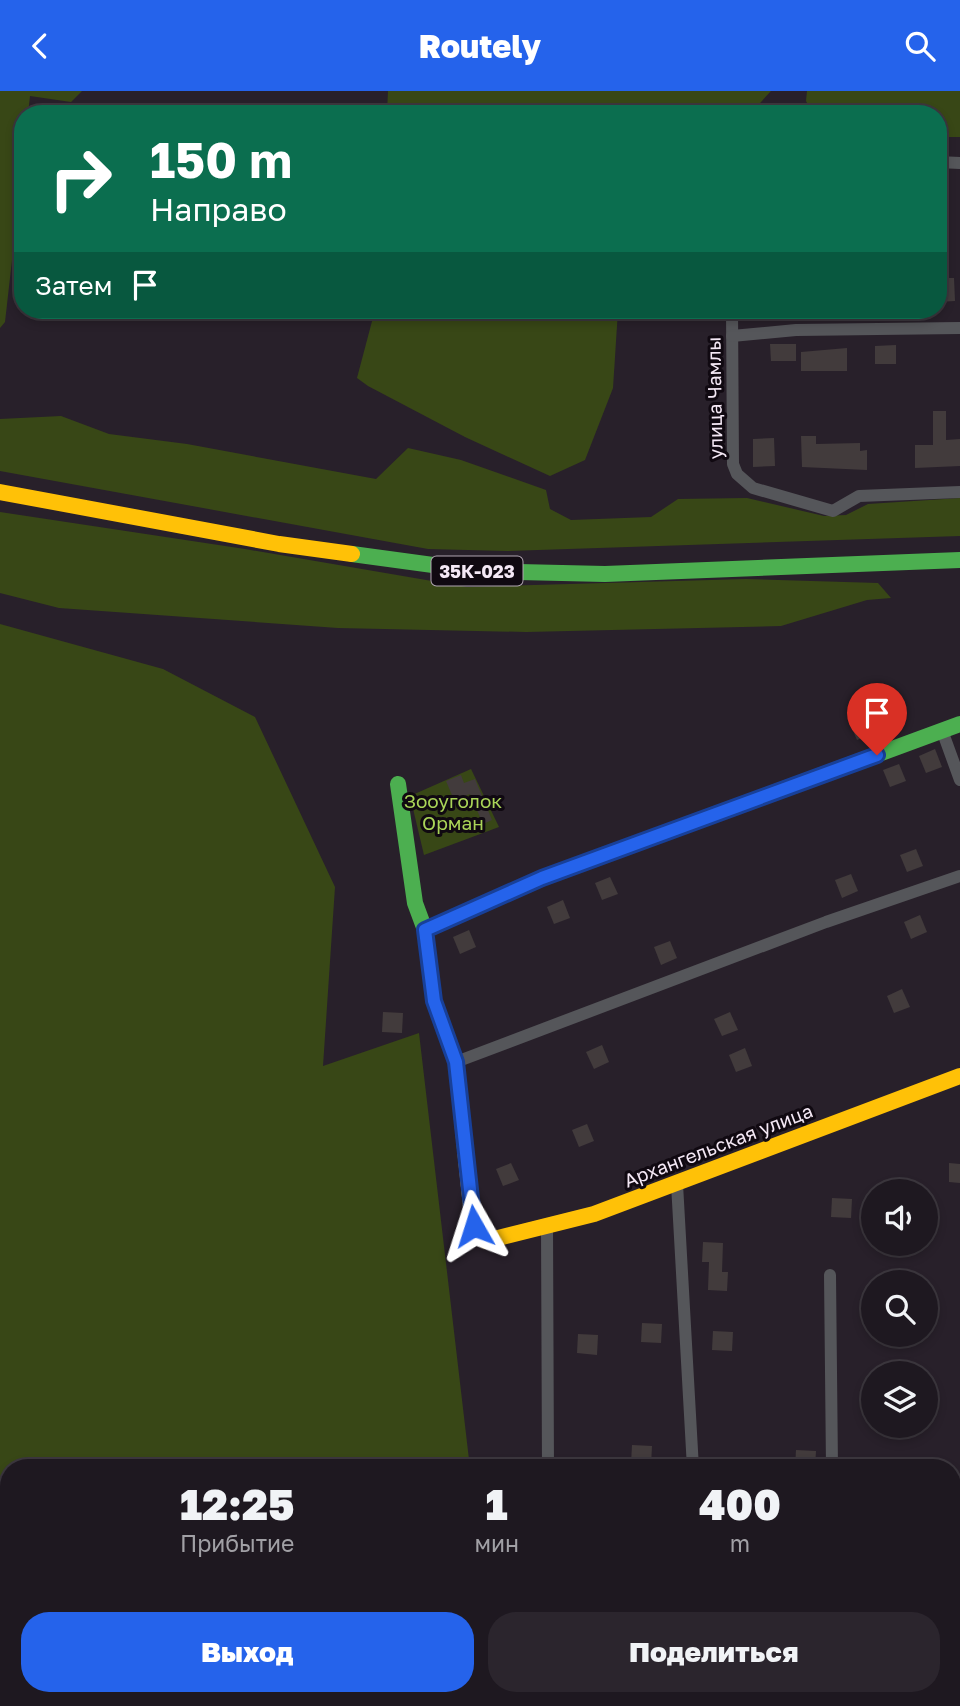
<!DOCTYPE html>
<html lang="ru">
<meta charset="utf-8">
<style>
body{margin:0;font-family:"Golos Text",sans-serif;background:#2b252d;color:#f1f3f6;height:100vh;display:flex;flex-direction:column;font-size:26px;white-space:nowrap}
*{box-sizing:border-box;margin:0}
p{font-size:23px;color:#a1a0a5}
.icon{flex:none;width:38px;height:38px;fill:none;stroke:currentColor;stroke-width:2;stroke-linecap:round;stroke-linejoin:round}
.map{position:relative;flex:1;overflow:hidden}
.details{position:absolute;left:0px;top:1368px;width:961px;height:247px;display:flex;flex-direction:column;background:#1e1820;border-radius:28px 28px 0 0;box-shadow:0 4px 10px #0003,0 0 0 2px #3c373e}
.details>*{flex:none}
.banner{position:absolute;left:14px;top:14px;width:933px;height:214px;border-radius:28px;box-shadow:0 4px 10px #0003,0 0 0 2px #3c373e;background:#0b6e4f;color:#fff;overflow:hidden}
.tools{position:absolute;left:861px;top:1088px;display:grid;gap:14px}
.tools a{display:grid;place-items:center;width:77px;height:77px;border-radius:50%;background:#1e1820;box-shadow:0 4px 10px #0003,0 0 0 2px #3c373e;font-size:35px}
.pin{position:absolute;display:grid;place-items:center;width:60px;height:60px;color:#fff;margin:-72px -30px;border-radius:50% 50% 50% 0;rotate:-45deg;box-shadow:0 0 7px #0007}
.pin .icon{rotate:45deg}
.me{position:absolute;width:77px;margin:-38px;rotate:354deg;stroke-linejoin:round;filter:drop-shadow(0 0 5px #0008)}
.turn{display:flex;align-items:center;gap:24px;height:147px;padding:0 21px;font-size:32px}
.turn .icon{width:91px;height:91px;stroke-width:2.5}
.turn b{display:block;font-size:49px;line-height:60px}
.then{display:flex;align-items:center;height:66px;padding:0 21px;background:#0003;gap:14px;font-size:26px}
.eta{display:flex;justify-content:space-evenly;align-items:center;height:119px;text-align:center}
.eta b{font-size:42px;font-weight:800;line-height:49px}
.primary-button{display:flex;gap:14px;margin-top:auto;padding:14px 21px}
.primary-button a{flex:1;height:80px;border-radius:28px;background:#2563eb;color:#fff;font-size:28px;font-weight:800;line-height:80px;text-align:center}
.primary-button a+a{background:#2b252d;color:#f1f3f6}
header{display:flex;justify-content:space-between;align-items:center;height:91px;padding:0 21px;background:#2563eb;color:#fff;font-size:32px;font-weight:800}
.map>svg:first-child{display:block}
.green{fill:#384716}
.building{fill:#423b3c}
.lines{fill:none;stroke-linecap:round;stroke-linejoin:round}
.street{stroke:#55565a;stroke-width:12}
.fast{stroke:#4caf50;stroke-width:16}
.slow{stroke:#ffc107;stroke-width:16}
.route-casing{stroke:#184099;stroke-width:18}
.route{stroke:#2563eb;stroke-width:12}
.labels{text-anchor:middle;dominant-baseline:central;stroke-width:6;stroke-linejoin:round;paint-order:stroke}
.shield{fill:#100911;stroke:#b0a5b1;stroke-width:2}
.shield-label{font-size:18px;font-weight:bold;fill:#f4e8f5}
.street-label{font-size:19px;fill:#f4e8f5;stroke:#100911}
.park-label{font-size:19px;fill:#aad458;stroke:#100911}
</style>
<header><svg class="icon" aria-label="back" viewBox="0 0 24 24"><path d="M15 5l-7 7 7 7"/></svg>Routely<svg class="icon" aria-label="search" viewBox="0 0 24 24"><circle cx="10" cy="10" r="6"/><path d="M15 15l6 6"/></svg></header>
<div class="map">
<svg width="960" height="1615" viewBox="0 0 960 1615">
<rect width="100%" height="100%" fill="#28202a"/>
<g class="green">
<path d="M0,0H82L71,11L30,5L28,23H23V72L5,231L0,237Z"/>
<path d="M388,0H771L750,23H387Z"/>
<path d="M807,0H960V46H938V23H813L806,10Z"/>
<path d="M375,219H618L613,297L585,369L550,385L465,346L368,295L357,287Z"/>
<path d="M61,325L109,343L187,353L376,388L408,357L461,369L546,399L550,418L571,429L651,426L678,408L747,407L824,425L846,424L868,413L960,407V445L507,460L428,458L0,380V328Z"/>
<path d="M0,421L245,458L467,496L746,488L878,492L891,507L867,509L781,535L526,541L338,537L59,517L0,502Z"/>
<path d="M0,533L163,578L255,626L335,796L323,975L419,942L470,1377H9V1606H462V1615H0Z"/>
<path d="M471,678L499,736L424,764L410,705Z"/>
</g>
<g class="building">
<path d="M938,187H954L955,210L938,211Z"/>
<path d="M770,253H796V270H771Z"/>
<path d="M896,254V273H875V255Z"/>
<path d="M847,257V280H801V261Z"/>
<path d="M933,320H946V349L960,348V375L915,377V354H933Z"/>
<path d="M801,345H816V353L860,352V360L867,359V379L802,376Z"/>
<path d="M774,347L775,375L753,376V348Z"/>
<path d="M873,618L884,643L868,650L866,645L857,649L848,628Z"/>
<path d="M935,658L942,676L926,682L919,665Z"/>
<path d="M899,673L906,690L890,696L883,679Z"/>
<path d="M461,684L464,692L475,688L492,729L483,733L470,703L454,709L446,690Z"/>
<path d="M916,758L923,775L907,781L900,764Z"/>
<path d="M851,783L858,800L842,807L835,789Z"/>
<path d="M610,786L618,803L602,809L595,792Z"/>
<path d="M563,809L570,827L554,833L547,816Z"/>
<path d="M920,824L927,841L911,848L904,831Z"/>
<path d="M469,839L476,856L460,863L453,846Z"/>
<path d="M670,850L677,867L661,874L654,856Z"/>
<path d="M902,898L910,916L894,922L887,905Z"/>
<path d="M383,921L403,922L402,942L382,941Z"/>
<path d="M730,921L738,939L722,945L714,928Z"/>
<path d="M602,954L609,971L594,978L586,961Z"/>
<path d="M745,957L752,975L736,981L729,964Z"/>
<path d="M587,1033L594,1050L579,1056L572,1039Z"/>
<path d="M511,1072L519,1089L503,1095L496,1078Z"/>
<path d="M949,1072L960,1073V1092L949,1091Z"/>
<path d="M832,1107L852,1108L851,1127L831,1126Z"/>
<path d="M703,1151L723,1152L722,1181H728L727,1200L708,1199L709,1171H702Z"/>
<path d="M642,1232L662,1233L661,1252L641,1251Z"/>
<path d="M713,1240L733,1241L732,1260L712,1259Z"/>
<path d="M578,1243L598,1244L597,1264L577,1262Z"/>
<path d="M632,1354L652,1355L651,1374L631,1373Z"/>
<path d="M796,1359L816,1360L815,1377H795Z"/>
</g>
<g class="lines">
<g class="street">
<path d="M938,71L960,72"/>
<path d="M732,219L733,373L737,383L753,397L833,420L859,405L960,401"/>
<path d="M732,245L796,239L960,237"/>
<path d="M943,642L960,689"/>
<path d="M456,971L826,831L960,785"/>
<path d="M677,1093L693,1377"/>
<path d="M547,1136L548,1377"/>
<path d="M830,1184L832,1377"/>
<path d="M548,1606V1615"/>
<path d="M696,1606V1615"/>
<path d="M828,1615V1606"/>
</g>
<g class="fast">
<path d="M352,463L477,480L605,483L960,469"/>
<path d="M398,693L415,812L425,839L434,910L456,971L465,1058"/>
<path d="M425,839L542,787L960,633"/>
</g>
<g class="slow">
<path d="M0,401L279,453L352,463"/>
<path d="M465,1058L473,1135L486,1150L594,1123L960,985"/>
</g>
</g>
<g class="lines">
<defs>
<path id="route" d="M474,1135L456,971L434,910L425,839L542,787L877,664"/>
</defs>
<use href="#route" class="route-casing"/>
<use href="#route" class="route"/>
</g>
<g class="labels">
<rect class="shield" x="431.5" y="465.5" width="91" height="29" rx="5"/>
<g class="shield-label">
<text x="477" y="480">35К-023</text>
</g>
<g class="street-label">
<text transform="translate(714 307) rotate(-91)">улица Чамлы</text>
<text transform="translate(718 1054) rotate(-21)">Архангельская улица</text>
</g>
<g class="park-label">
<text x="453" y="709">Зооуголок<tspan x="453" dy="22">Орман</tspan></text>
</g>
</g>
</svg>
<div class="tools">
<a><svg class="icon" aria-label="sound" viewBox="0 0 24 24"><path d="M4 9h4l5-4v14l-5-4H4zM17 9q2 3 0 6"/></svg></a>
<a><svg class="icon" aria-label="search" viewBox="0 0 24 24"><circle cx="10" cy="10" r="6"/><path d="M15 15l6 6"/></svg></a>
<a><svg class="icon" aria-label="layers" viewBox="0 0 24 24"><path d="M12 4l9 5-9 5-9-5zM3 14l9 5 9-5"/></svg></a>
</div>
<div class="pin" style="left:877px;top:664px;background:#d93025"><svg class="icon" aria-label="arrive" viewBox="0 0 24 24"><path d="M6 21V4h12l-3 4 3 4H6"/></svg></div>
<svg class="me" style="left:474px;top:1135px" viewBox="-20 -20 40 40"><path d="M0-17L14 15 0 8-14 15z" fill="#2563eb" stroke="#fff" stroke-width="4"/></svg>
<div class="banner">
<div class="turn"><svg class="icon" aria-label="right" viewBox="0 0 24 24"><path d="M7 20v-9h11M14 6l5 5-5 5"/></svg><div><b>150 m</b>Направо</div></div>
<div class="then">Затем<svg class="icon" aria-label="arrive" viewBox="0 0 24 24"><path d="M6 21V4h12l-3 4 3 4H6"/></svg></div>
</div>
<section class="details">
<div class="eta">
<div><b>12:25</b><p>Прибытие</p></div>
<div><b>1</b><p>мин</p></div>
<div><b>400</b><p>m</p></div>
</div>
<div class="primary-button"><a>Выход</a><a>Поделиться</a></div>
</section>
</div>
